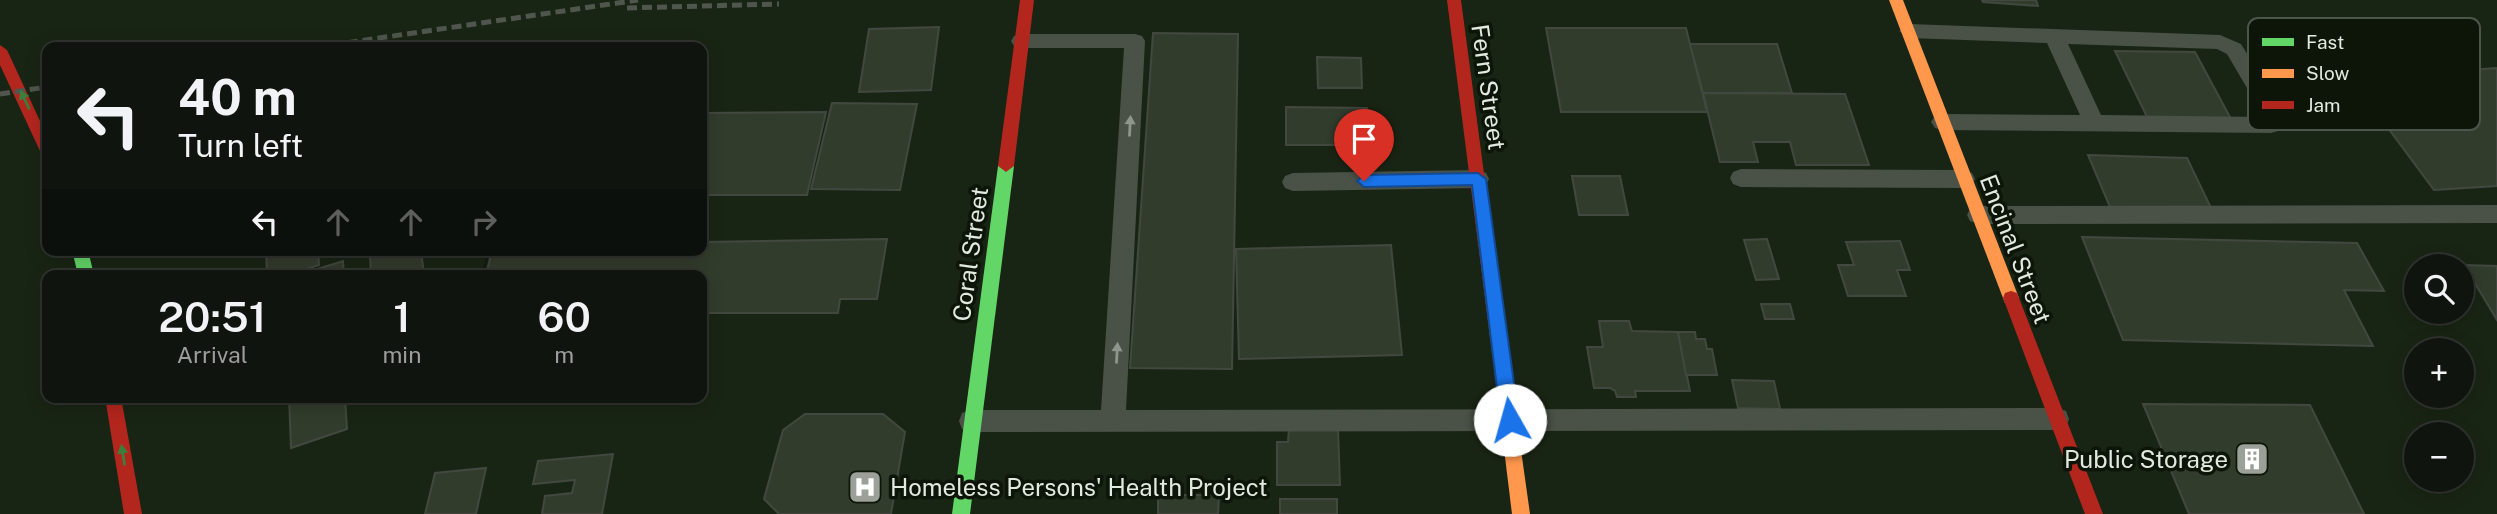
<!DOCTYPE html>
<meta charset="utf-8">
<style>
body{margin:0;font-family:"Public Sans",sans-serif;background:#191d18;color:#f1f3f6;height:100vh;display:flex;flex-direction:column;font-size:26px;white-space:nowrap}
*{box-sizing:border-box;margin:0}
p{font-size:23px;color:#9c9e9e}
.icon{flex:none;width:38px;height:38px;fill:none;stroke:currentColor;stroke-width:2;stroke-linecap:round;stroke-linejoin:round}
.map{position:relative;flex:1;overflow:hidden}
.side{position:absolute;left:42px;top:270px;width:665px;height:133px;display:flex;flex-direction:column;background:#10140f;border-radius:14px;box-shadow:0 4px 18px #0003,0 0 0 2px #30332f}
.side>*{flex:none}
.top-card{position:absolute;left:42px;top:42px;width:665px;height:214px;border-radius:14px;box-shadow:0 4px 18px #0003,0 0 0 2px #30332f;background:#10140f;color:#f1f3f6;overflow:hidden}
.tools{position:absolute;left:2404px;top:254px;display:grid;gap:14px}
.tools a{display:grid;place-items:center;width:70px;height:70px;border-radius:50%;background:#10140f;box-shadow:0 4px 18px #0003,0 0 0 2px #30332f;font-size:35px}
.pin{position:absolute;display:grid;place-items:center;width:60px;height:60px;color:#fff;margin:-72px -30px;border-radius:50% 50% 50% 0;rotate:-45deg;box-shadow:0 0 7px #0007}
.pin .icon{rotate:45deg}
.me{position:absolute;width:77px;margin:-38px;rotate:353deg;stroke-linejoin:round;filter:drop-shadow(0 0 5px #0008)}
.turn{display:flex;align-items:center;gap:24px;height:147px;padding:0 21px;font-size:32px}
.turn .icon{width:91px;height:91px;stroke-width:2.5}
.turn b{display:block;font-size:49px;line-height:60px}
.lanes{display:flex;align-items:center;height:66px;padding:0 21px;background:#0003;justify-content:center;gap:35px;direction:ltr}
.lanes .off{opacity:.35}
.eta{display:flex;justify-content:space-evenly;align-items:center;height:119px;text-align:center}
.eta b{font-size:42px;font-weight:600;line-height:49px}
.map>svg:first-child{display:block}
.built{fill:#192514;fill-rule:evenodd}
.building{fill:#323c2c;stroke:#424840;stroke-width:2}
.lines{fill:none;stroke-linecap:round;stroke-linejoin:round}
.lane{fill:#4a5147;fill-rule:evenodd}
.fast{fill:#63d668;fill-rule:evenodd}
.slow{fill:#ff974d;fill-rule:evenodd}
.jam{fill:#b3261e;fill-rule:evenodd}
.rail{stroke:#50564e;stroke-width:5;stroke-dasharray:10 5;stroke-linecap:butt}
.oneway{fill:#3c7f3d}
.oneway2{fill:#8e958c}
.route{fill:#1a73e8;stroke:#114b97;stroke-width:2}
.labels{text-anchor:middle;dominant-baseline:central;stroke-width:7;stroke-linejoin:round;paint-order:stroke}
.street-label{font-size:24px;fill:#e2e9e0;stroke:#0c1508}
.poi-label{font-size:24px;fill:#e2e9e0;stroke:#0c1508;text-anchor:end}
.key{fill:#0c1508;stroke:#4c5549;stroke-width:2}
.key-label{font-size:19px;fill:#e2e9e0}
</style>
<div class="map">
<svg width="2497" height="514" viewBox="0 0 2497 514">
<rect width="100%" height="100%" fill="#161b14"/>
<path class="built" d="M0,0H2497V514H0ZM47,47H702V250H490L484,275H702V397H47V275H481L488,250H47ZM2417,266H2462V312H2417ZM2417,350H2462V396H2417ZM2417,434H2462V480H2417Z"/>
<g class="building">
<path d="M1982,0H2036L2038,6L1983,2Z"/>
<path d="M939,27L931,90L859,92L869,29Z"/>
<path d="M1546,28H1686L1707,112H1561Z"/>
<path d="M1153,33L1238,34L1232,369L1130,368Z"/>
<path d="M1690,44H1777L1792,93H1703Z"/>
<path d="M2115,51L2195,52L2231,119H2148Z"/>
<path d="M1317,57L1361,58L1362,88H1318Z"/>
<path d="M2497,68V186L2434,190L2351,78Z"/>
<path d="M1703,93L1845,94L1869,165H1796L1790,142H1753L1758,162H1720Z"/>
<path d="M832,103L917,104L900,190L811,189Z"/>
<path d="M1286,107L1367,108L1369,145H1286Z"/>
<path d="M826,112L807,195H702V113Z"/>
<path d="M2088,155L2187,158L2212,210L2110,207Z"/>
<path d="M1572,176H1620L1628,215H1579Z"/>
<path d="M2082,237L2357,243L2384,291L2344,290L2373,346L2123,340Z"/>
<path d="M887,239L877,299H840L838,313H702V275H486L492,250H702V242Z"/>
<path d="M1767,239L1779,279L1756,280L1744,240Z"/>
<path d="M1900,241L1910,270H1897L1906,296H1848L1838,265H1854L1846,242Z"/>
<path d="M1391,245L1402,355L1239,359L1236,249Z"/>
<path d="M266,250H318L319,265L287,275H267Z"/>
<path d="M391,250H421L424,275H371L370,257Z"/>
<path d="M343,261L344,275H298Z"/>
<path d="M2464,265L2497,266V320Z"/>
<path d="M1761,304H1790L1794,319H1765Z"/>
<path d="M1599,321H1629L1632,331L1678,332L1690,391H1635L1636,397H1617L1615,391L1610,388H1594L1587,347H1603Z"/>
<path d="M1678,332H1695L1696,339H1705L1707,349H1712L1717,375H1686Z"/>
<path d="M1732,380L1774,381L1780,409L1738,408Z"/>
<path d="M289,397H345L347,429L291,448Z"/>
<path d="M2143,404L2310,405L2364,514H2189Z"/>
<path d="M805,414H883L905,432L891,514H779L764,499L783,430Z"/>
<path d="M1289,428L1338,429L1340,485H1277V442H1288Z"/>
<path d="M613,454L602,514H542L545,496L572,493L575,480L533,484L538,461Z"/>
<path d="M486,468L476,514H425L435,473Z"/>
<path d="M1158,495H1219L1218,514H1158Z"/>
<rect x="1280" y="499" width="57" height="15"/>
</g>
<g class="lines">
<g class="lane">
<path d="M1909,24L2220,35L2241,44L2288,120L2278,131L2271,133L1942,130L1935,128L1931,122L1935,116L1942,114L2080,115L2047,43L1909,38L1899,31ZM2068,44L2217,49L2227,54L2264,117L2101,115Z"/>
<path d="M1021,34H1135L1142,36L1145,41L1126,410L2057,408L2066,411L2069,419L2066,427L2057,430L971,432L962,429L959,421L962,413L971,410H1101L1124,48H1021L1014,46L1011,41L1014,36Z"/>
<path d="M1741,169L1964,170L1972,173L1975,179L1972,185L1964,188L1741,187L1733,184L1730,178L1733,172Z"/>
<path d="M1478,170L1486,173L1489,179L1486,185L1478,188L1293,191L1285,188L1282,182L1285,176L1293,173Z"/>
<path d="M2497,205V223L1978,224L1970,221L1967,215L1970,209L1978,206Z"/>
</g>
<g class="fast">
<path d="M1006,160L1014,166L970,514H952L998,166Z"/>
<path d="M72,250H88L94,275H78Z"/>
</g>
<g class="slow">
<path d="M1889,0H1903L2019,298L2017,303L2011,305L2005,303L2003,298Z"/>
<path d="M1506,393L1512,395L1514,400L1530,514H1512L1498,400L1500,395Z"/>
</g>
<g class="jam">
<path d="M1020,0H1034L1014,166L1006,172L998,166Z"/>
<path d="M1447,0H1461L1514,400L1512,405L1506,407L1500,405L1498,400Z"/>
<path d="M0,45L7,50L47,136V157L42,155L40,151L0,65Z"/>
<path d="M2011,291L2017,293L2019,298L2103,514H2085L2003,298L2005,293Z"/>
<path d="M105,397H121L142,514H124Z"/>
</g>
<g class="rail">
<path d="M627,8L779,4"/>
<path d="M318,47L638,0"/>
<path d="M0,94L47,87"/>
</g>
</g>
<defs><path id="oneway-solid" d="M-6-.8H1V-3.2L6.5 0L1 3.2V.8H-6Z" transform="scale(1.75)"/></defs>
<g class="oneway">
<use href="#oneway-solid" transform="translate(25 100) rotate(-115)"/>
<use href="#oneway-solid" transform="translate(123 455) rotate(-99)"/>
</g>
<g class="oneway2">
<use href="#oneway-solid" transform="translate(1130 126) rotate(-87)"/>
<use href="#oneway-solid" transform="translate(1117 353) rotate(-87)"/>
</g>
<path class="route" d="M1478,173L1486,179L1519,420L1510,427L1501,420L1472,185L1364,187L1357,181L1364,175Z"/>
<defs>
<symbol id="building-square" viewBox="-11 -11 22 22"><rect x="-9" y="-9" width="18" height="18" rx="4" fill="#9ba199" stroke="#0c1508"/><path d="M-4-6H4V6H1V3H-1V6H-4ZM-2.5-4.3h1.7v1.8h-1.7ZM.8-4.3h1.7v1.8H.8ZM-2.5-1h1.7V.8h-1.7ZM.8-1h1.7V.8H.8Z" fill="#fff"/></symbol>
<symbol id="hospital-square" viewBox="-11 -11 22 22"><rect x="-9" y="-9" width="18" height="18" rx="4" fill="#9ba199" stroke="#0c1508"/><path d="M-5-5h3v3.5h4V-5h3V5h-3V1.5h-4V5h-3Z" fill="#fff"/></symbol>
</defs>
<g fill-rule="evenodd">
<use href="#building-square" x="2233" y="440" width="38" height="38"/>
<use href="#hospital-square" x="846" y="468" width="38" height="38"/>
</g>
<g class="labels">
<g class="street-label">
<text transform="translate(1489 87) rotate(82)">Fern Street</text>
<text transform="translate(2016 249) rotate(69)">Encinal Street</text>
<text transform="translate(970 254) rotate(-82)">Coral Street</text>
</g>
<g class="poi-label">
<text x="2228" y="459">Public Storage</text>
<text x="890" y="487" text-anchor="start">Homeless Persons' Health Project</text>
</g>
</g>
<rect x="2248" y="18" width="232" height="112" rx="10" class="key"/>
<rect x="2262" y="38" width="32" height="8" fill="#63d668"/>
<rect x="2262" y="69" width="32" height="9" fill="#ff974d"/>
<rect x="2262" y="101" width="32" height="8" fill="#b3261e"/>
<g class="key-label">
<text x="2306" y="49">Fast</text>
<text x="2306" y="80">Slow</text>
<text x="2306" y="112">Jam</text>
</g>
</svg>
<div class="tools">
<a><svg class="icon" aria-label="search" viewBox="0 0 24 24"><circle cx="10" cy="10" r="6"/><path d="M15 15l6 6"/></svg></a>
<a>+</a>
<a>−</a>
</div>
<div class="pin" style="left:1364px;top:181px;background:#d93025"><svg class="icon" aria-label="arrive" viewBox="0 0 24 24"><path d="M6 21V4h12l-3 4 3 4H6"/></svg></div>
<svg class="me" style="left:1510px;top:420px" viewBox="-20 -20 40 40"><circle r="19" fill="#fff"/><path d="M0-13L10 11 0 6-10 11z" fill="#1a73e8"/></svg>
<div class="top-card">
<div class="turn"><svg class="icon" aria-label="left" viewBox="0 0 24 24"><path d="M17 20v-9H6M10 6l-5 5 5 5"/></svg><div><b>40 m</b>Turn left</div></div>
<div class="lanes"><svg class="icon" aria-label="left" viewBox="0 0 24 24"><path d="M17 20v-9H6M10 6l-5 5 5 5"/></svg><svg class="icon off" aria-label="ahead" viewBox="0 0 24 24"><path d="M12 20V5M6 11l6-6 6 6"/></svg><svg class="icon off" aria-label="ahead" viewBox="0 0 24 24"><path d="M12 20V5M6 11l6-6 6 6"/></svg><svg class="icon off" aria-label="right" viewBox="0 0 24 24"><path d="M7 20v-9h11M14 6l5 5-5 5"/></svg></div>
</div>
<section class="side">
<div class="eta">
<div><b>20:51</b><p>Arrival</p></div>
<div><b>1</b><p>min</p></div>
<div><b>60</b><p>m</p></div>
</div>
</section>
</div>
